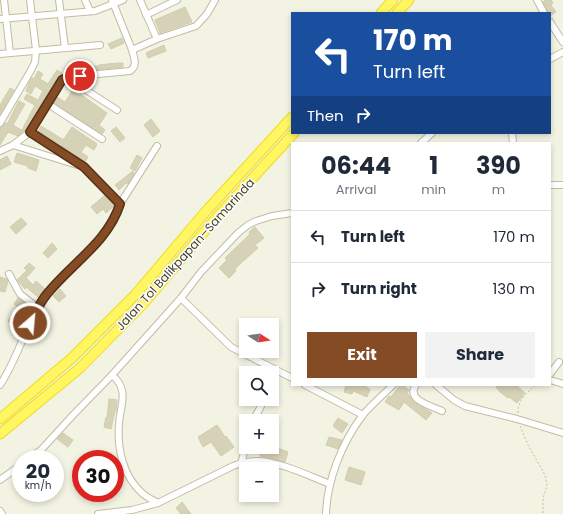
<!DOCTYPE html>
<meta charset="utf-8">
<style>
body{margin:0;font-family:Poppins,sans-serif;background:#f2f2f3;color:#1f2937;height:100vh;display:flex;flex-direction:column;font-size:15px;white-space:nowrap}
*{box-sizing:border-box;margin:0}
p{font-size:13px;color:#747a83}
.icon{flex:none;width:22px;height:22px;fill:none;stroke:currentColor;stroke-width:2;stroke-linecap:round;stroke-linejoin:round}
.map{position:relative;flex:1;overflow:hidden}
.panel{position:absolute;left:291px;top:142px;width:260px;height:244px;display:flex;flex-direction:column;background:#fff;border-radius:0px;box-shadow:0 2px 6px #0003}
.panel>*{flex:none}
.top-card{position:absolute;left:291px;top:12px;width:260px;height:122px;border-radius:0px;box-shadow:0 2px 6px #0003;background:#1a4fa0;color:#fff;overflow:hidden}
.needle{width:26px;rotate:102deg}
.controls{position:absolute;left:239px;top:318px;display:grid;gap:8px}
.controls a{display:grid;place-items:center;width:40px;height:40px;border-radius:0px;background:#fff;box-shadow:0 2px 6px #0003;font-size:20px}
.speed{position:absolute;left:12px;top:450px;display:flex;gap:8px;font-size:20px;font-weight:700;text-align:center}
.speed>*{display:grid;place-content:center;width:52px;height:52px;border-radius:50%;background:#fff;box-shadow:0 2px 6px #0003;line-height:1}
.speed small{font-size:10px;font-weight:400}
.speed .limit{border:6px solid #d22;background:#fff;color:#111}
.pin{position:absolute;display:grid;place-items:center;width:34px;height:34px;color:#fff;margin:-17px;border:2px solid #fff;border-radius:50%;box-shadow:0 1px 4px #0007}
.me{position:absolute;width:44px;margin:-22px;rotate:27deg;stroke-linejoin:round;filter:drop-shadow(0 0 3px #0008)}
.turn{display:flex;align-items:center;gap:14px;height:84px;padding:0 16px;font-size:18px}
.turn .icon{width:52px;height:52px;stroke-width:2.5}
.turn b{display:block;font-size:28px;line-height:34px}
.then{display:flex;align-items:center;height:38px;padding:0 16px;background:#0003;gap:8px;font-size:15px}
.eta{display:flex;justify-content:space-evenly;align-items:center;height:68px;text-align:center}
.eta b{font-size:24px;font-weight:700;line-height:28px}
.button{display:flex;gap:8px;margin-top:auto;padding:8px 16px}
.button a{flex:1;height:46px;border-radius:0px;background:#844b25;color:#fff;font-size:16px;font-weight:700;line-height:46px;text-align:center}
.button a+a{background:#f2f2f3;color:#1f2937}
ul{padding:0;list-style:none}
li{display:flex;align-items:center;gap:12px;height:52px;padding:0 16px;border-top:1px solid #e0e1e3}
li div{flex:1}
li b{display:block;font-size:15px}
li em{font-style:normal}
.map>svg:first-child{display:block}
.building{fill:#d6d2b7;stroke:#d2cda9}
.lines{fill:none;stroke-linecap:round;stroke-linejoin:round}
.minor-casing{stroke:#c0bda4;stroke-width:8}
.highway-casing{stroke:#eedb22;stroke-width:11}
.path{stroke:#c3bf94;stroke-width:1;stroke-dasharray:2 2;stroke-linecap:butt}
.minor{stroke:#fff;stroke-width:6}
.highway{stroke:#fff662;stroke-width:9}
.route-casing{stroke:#563118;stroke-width:10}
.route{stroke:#844b25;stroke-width:7}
.labels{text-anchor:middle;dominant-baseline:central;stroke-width:3;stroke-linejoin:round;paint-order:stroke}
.street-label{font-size:12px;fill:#464332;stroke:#fff}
</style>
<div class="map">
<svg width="563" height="514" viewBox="0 0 563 514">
<rect width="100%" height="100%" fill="#f3f3e3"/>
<g class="building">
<path d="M545,0H551L553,3L551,5L556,12L550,16V13H548L543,2Z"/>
<path d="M185,7L192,22L160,33L155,20Z"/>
<path d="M122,38L124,43L111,49L108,44Z"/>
<path d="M164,45L166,51L148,58L146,53Z"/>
<path d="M117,63H123V67L64,73L65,68L82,66H98L99,65Z"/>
<path d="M57,70L62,73L52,86L27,129L24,131L22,130L35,105L24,99L27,94L38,100L43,91L35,86L31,94L26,91L29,83L32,78L34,79L38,71L43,74L40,79L48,84Z"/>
<path d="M10,88L14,90L0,114V105Z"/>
<path d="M72,91L79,95L80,94L107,113L99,125L105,130L102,134L54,103L57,97L65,102Z"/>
<path d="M19,101L25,104L13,125L23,131L18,136L8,132L0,145V127H3L5,123L7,124Z"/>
<path d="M151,119L160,131L153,137L144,125Z"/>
<path d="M41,126L62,139H64L72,127L97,144L94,150L86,145L81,152L88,157L85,162L56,142L38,131Z"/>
<path d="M116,127L125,138L120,142L111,131Z"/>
<path d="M17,153L39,160L36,171L28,168V166L14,162Z"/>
<path d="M137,155L142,158L135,171L130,168Z"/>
<path d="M7,156L11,164L0,170V160Z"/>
<path d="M133,171L134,173L128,184L126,183L119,190L115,185Z"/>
<path d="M105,195L114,206L106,213L103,209L97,214L91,207Z"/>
<path d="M21,218L27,224L16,234L10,227Z"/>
<path d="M255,227L264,238L255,245L258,248L241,263L235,269L236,271L229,278L219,268L227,260L225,258L250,234L249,232Z"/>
<path d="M52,243L57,249L48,258L43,253Z"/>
<path d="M29,263L35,268L26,278L33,285L36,281L45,289L39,298L26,287L25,289L17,280L27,270L24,268Z"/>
<path d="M0,277L7,279L8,281L5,292L0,291Z"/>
<path d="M60,289L66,296L59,302L53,296Z"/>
<path d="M18,298L31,308L25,315L27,318L24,324L23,323L18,330L8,321L18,307L14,304Z"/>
<path d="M346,385L357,386L358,385H362L370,389L367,397L353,391L352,394L344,392Z"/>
<path d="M400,385H403L409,390L407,393L414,402L432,413L426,420L404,402L399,410L385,402L389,396L391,397Z"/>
<path d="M499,385H516L525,393L517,403L509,397L508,398L500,392L496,387Z"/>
<path d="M109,399L117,400L116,411H115L111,429L104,427L106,417L107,418Z"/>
<path d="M338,418L348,424L342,433L333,426Z"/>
<path d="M217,425L225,437L226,436L234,447L221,456L211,442L203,447L198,437Z"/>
<path d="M63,433L73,440L68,447L57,439Z"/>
<path d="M329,437L342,440L338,449L326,445Z"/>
<path d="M272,446L288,452L285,462L260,456L261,452H252V447H272Z"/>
<path d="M349,467L365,472L361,485L345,480Z"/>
<path d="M182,502L191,514H181L176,508Z"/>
</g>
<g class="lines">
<defs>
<g id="minor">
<path d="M4,0L10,53"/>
<path d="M59,0L65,48"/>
<path d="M85,0L90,11"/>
<path d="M112,0L132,50L157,39"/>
<path d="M140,0L157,39L196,26L207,14L215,0"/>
<path d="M537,0L544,13"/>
<path d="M146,15L177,0"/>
<path d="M0,19L95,11L123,0"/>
<path d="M550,22L563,42"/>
<path d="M0,54L100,45"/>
<path d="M550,59L563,52"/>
<path d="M66,77L117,110"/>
<path d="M48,104L102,139"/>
<path d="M0,123L30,72L35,62L36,50L30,0"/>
<path d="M512,133L513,143"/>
<path d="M421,143L432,133"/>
<path d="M13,145L77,165"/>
<path d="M0,151L13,145L30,132L61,82L66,77L130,71C138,66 134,57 132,50"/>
<path d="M550,185H563"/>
<path d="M120,204L157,146"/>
<path d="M9,274L20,294L38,308"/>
<path d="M181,298L231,347L292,378"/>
<path d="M550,374L559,362"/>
<path d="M550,380L563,384"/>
<path d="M0,385C19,357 26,322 46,295C50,289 57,283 62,277C84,256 111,234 120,204L84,167L30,132"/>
<path d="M305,385L363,415"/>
<path d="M416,385C405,400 432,406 442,411"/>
<path d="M436,385L454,400L465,406L517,419L563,433"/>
<path d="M253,421L261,406"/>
<path d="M29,459L41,450L74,414L112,375"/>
<path d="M241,464L246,445"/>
<path d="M0,480L21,465"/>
<path d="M158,503C153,500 146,497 142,493C123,476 117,449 119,424C120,406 130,390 112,375L181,298L201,272L238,233L248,225L256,221L272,216L292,213"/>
<path d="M0,511L2,514"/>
<path d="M98,514L132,510L158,503L233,466C241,463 249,461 258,461C281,462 309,476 330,484"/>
<path d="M326,514C327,480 342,443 362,416C371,405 383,395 393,385"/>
</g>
<g id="highway">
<path d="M381,13L393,0"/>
<path d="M397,13L409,0"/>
<path d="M0,419L72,358L135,295L207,210L292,117"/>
<path d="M0,434L80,368L144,303L216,218L294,133"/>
</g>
</defs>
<use href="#minor" class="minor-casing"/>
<use href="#highway" class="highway-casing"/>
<g class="path">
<path d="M518,413C518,399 526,394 536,385"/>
<path d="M520,426L528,445L545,475L547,486L543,498V514"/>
</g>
<use href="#minor" class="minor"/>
<use href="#highway" class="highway"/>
</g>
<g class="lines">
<defs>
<path id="route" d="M30,323C35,314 40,302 47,294C71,264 108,242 120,204L84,167L30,132L62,80L66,78L80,76"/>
</defs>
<use href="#route" class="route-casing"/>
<use href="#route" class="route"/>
</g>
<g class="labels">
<g class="street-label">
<text transform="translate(185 254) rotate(-48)">Jalan Tol Balikpapan–Samarinda</text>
</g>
</g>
</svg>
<div class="controls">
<a><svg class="needle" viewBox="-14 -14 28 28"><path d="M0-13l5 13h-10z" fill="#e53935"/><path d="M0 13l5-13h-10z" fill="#747a83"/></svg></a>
<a><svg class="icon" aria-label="search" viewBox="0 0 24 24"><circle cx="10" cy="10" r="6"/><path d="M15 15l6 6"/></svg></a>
<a>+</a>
<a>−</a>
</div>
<div class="speed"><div>20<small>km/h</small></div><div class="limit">30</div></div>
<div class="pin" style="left:80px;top:76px;background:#d93025"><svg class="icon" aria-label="arrive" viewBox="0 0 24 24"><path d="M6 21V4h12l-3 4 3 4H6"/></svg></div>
<svg class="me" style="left:30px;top:323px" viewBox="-20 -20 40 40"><circle r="17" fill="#844b25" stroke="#fff" stroke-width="3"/><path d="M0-11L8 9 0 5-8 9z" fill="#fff"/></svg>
<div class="top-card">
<div class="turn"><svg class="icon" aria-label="left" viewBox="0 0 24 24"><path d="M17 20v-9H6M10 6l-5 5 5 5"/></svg><div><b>170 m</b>Turn left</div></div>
<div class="then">Then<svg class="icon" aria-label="right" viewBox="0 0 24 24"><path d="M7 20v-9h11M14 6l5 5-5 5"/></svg></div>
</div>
<section class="panel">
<div class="eta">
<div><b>06:44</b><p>Arrival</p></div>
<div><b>1</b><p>min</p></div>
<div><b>390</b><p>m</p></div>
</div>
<ul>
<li><svg class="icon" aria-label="left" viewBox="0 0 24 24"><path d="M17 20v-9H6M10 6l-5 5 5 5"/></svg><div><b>Turn left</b></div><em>170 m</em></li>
<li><svg class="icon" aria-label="right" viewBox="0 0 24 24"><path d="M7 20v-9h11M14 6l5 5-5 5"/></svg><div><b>Turn right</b></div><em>130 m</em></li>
</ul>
<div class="button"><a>Exit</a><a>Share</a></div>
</section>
</div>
